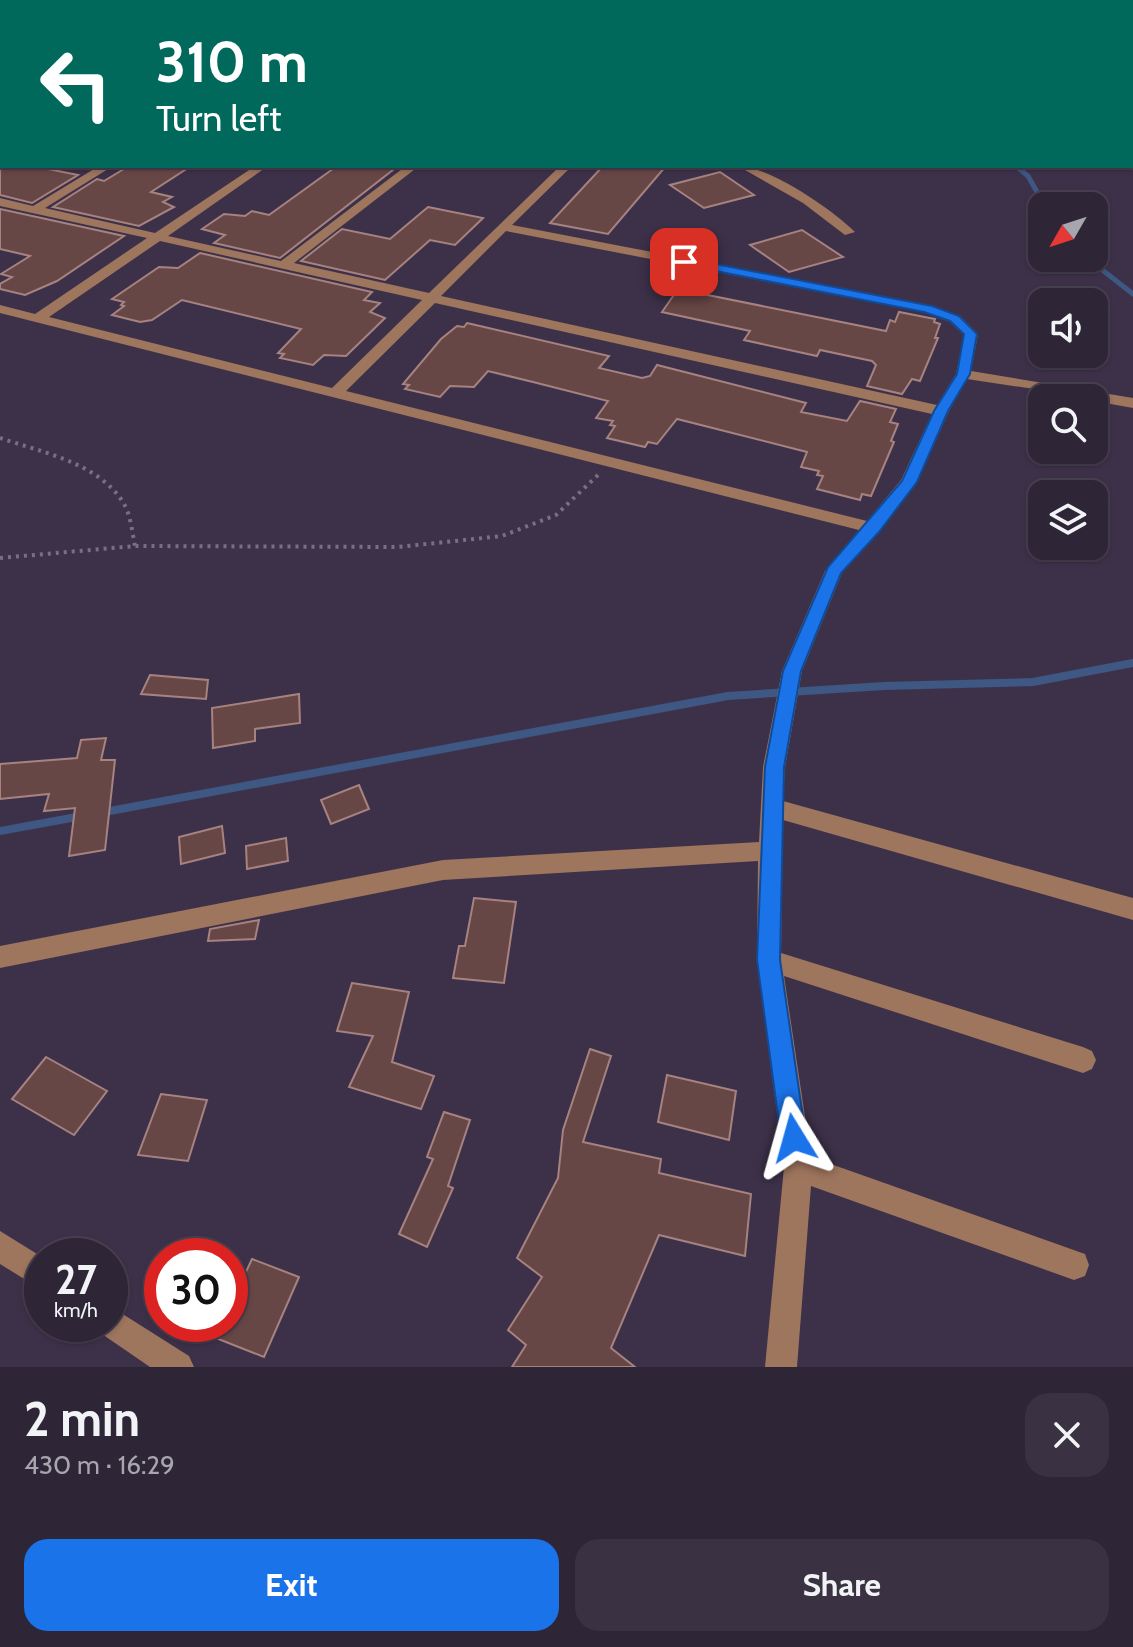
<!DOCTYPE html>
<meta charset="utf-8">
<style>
body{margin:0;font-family:Cabin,sans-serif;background:#3a3142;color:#f1f3f6;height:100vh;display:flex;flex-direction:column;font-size:30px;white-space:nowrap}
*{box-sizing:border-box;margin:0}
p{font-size:26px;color:#a7a5ad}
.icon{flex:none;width:44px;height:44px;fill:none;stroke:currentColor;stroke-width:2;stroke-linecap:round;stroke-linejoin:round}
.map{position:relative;height:1367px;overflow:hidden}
.drawer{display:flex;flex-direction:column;background:#2e2537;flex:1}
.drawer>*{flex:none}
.guide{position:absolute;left:0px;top:0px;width:1134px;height:168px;box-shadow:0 2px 6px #0004,0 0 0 2px #494252;background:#00695c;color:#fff;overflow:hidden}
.needle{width:52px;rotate:231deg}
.controls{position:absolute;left:1028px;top:192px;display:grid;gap:16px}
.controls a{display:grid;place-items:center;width:80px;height:80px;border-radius:16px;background:#2e2537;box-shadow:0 2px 6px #0004,0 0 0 2px #494252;font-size:40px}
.speed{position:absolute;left:24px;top:1238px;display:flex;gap:16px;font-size:40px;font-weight:700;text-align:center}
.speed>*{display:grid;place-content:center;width:104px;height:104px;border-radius:50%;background:#2e2537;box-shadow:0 2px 6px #0004,0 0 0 2px #494252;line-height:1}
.speed small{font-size:20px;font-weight:400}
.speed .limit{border:12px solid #d22;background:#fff;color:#111}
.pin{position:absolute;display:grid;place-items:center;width:68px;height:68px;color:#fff;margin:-34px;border-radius:16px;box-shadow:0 4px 12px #0006}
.me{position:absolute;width:88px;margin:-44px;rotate:352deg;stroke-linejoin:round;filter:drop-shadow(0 0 6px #0008)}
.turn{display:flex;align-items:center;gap:28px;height:168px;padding:0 24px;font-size:36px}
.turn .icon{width:104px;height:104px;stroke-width:2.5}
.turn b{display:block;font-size:56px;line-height:68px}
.round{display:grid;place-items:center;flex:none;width:84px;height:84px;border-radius:24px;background:#3a3142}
.headline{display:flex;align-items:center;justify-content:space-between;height:136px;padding:0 24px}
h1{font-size:48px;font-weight:700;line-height:60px}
.button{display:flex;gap:16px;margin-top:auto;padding:16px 24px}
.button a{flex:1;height:92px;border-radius:24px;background:#1a73e8;color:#fff;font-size:32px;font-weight:700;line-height:92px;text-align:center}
.button a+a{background:#3a3142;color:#f1f3f6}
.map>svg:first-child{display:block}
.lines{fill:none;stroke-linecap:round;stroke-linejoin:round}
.stream-far1{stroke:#3f5783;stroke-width:5}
.stream{stroke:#3f5783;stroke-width:8}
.building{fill:#674745;stroke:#a68280;stroke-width:2}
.path{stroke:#796f84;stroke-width:4;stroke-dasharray:3 5;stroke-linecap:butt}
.minor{fill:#9e755d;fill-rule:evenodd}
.route{fill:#1a73e8;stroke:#114b97;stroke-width:2}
</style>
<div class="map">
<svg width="1133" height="1367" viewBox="0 0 1133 1367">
<rect width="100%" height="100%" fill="#3d3149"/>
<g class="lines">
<g class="stream-far1">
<path d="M1016,166L1028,176L1045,206"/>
<path d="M1087,258L1133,294"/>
</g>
<g class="stream">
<path d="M99,813L728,696L884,686L1033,682L1133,663"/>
<path d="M0,831L82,816"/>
</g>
</g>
<g class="building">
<path d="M0,166H33L78,175L32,203L0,195Z"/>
<path d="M129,166H191L151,192L172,197L163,202L174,207L139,226L53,207L97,179L104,181Z"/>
<path d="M337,166H398L280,258L214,243L225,235L202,229L224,214L245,216L252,211L269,215Z"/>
<path d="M603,166H666L608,234L550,223Z"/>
<path d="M720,172L754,195L704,208L670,185Z"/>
<path d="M428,207L483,218L455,245L430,240L385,280L301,261L342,229L390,239Z"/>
<path d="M0,209L124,236L57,281L25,295L0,289V284L12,277L1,274L30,256L0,249Z"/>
<path d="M802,230L843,257L789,272L750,245Z"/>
<path d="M200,253L372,292L364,300L380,303L370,312L385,318L346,356L324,355L313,365L280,358L284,354L278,353L301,329L182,300L152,320L140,322L112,315L124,306L121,305L124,302L112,299L159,267L178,268Z"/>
<path d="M678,289L886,331L890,320L895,322L899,312L935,319L934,322L940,324L935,338H938L920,381L912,379L902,394L867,386L876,365L872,361L820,350L817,356L744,340L750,331L662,312Z"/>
<path d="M467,323L609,356L599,368L642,378L650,376L657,365L806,403L801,412L847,421L860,401L896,409L890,422L898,424L891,441L894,442L871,496L862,494L860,500L817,489L823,476L817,475L819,471L801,467L807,452L677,419L657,444L648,442L645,447L607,438L615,426L610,425L613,421L596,418L608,401L537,383L488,371L474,387L450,386L440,397L405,389L409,385L403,384L441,339L457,326L464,327Z"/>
<path d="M150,675L208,680L206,699L141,694Z"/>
<path d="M299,694L300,723L255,729V741L213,748L212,708Z"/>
<path d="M106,738L101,760H115L105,850L69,856L75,808L44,811L49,794L0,799V764L77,758L81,740Z"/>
<path d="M359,785L369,809L331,824L321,800Z"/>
<path d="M222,826L225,853L181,864L179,837Z"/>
<path d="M286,838L288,861L247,869L246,846Z"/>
<path d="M474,898L516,902L504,983L453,978L459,946H465Z"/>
<path d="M259,920L255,939L208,941L210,929Z"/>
<path d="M352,983L409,992L392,1062L434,1076L421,1109L349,1087L373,1036L337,1031Z"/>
<path d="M590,1049L611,1056L583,1142L661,1159L659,1173L751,1194L745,1256L659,1235L611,1348L635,1367H512L526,1345L508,1330L542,1277L517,1258L558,1178L563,1130Z"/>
<path d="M46,1057L107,1091L74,1135L12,1099Z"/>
<path d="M667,1075L736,1091L729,1140L658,1122Z"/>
<path d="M161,1094L207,1100L188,1161L138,1155Z"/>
<path d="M444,1112L470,1120L448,1186L453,1188L427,1247L399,1234L433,1159L427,1157Z"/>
<path d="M252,1259L299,1277L264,1357L183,1325L230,1324V1306Z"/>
</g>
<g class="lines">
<g class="path">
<path d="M0,438C41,452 100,463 124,504C131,516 132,532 135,546"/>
<path d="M0,558L135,546L398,547L502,536L556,515L598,475"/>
</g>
<g class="minor">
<path d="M52,0H72L74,2H54Z"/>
<path d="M410,0H427L429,2H412Z"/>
<path d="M763,0H781L783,2H765Z"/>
<path d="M811,0H820L810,2Z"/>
<path d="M967,0H986L988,2H969Z"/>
<rect x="1018" y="0" width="8" height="2"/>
<path d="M2,8V14L0,15V9Z"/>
<rect x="1132" y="20" width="1" height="6"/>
<path d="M2,62V68L0,69V63Z"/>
<rect x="1132" y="85" width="1" height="6"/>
<rect x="1132" y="126" width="1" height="8"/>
<path d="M99,166H113L45,208L155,233L255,166H268L168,236L281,261L406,166H419L294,263L429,293L560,166H572L512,225L932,306L960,316L978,334L971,371L1133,398V408L1094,401V398L967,379L949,411L917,482L842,573L802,671L785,767L783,801L1133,898V920L783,820L781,953L1083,1047L1092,1051L1096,1060L1092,1069L1083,1073L784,976L811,1157L1085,1254L1089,1265L1085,1276L1074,1280L811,1186L797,1367H765L784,1167L757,960L758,861L443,880L0,968V946L443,860L759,842L763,767L782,671L825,571L859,530L0,313V305L35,314L147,238L0,206V198L33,206ZM506,231L924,312L950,322L964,335L956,374L937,405L441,296ZM160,241L422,300L332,388L49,317ZM435,303L932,414L901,480L867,521L346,391Z"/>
<path d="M738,166C769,166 833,210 855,232L845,235L803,203Z"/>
<path d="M0,1231L42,1257V1290L0,1264Z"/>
<path d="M110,1306L189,1356L194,1367H150L99,1332L96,1324H110Z"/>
</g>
</g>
<path class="route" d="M684,258L932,306L959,316L977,334L970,374L948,411L917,482L879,532L841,573L801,671L784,767L780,960L806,1138L803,1147L794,1150L785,1147L781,1138L757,960L765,767L783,671L828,567L902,481L934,411L957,374L964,334L950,321L924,312L680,264L678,262Z"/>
</svg>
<div class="controls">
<a><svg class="needle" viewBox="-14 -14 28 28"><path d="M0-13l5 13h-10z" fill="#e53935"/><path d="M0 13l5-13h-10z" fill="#a7a5ad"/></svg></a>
<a><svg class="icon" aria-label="sound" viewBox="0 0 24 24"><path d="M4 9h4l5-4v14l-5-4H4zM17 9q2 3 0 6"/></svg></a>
<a><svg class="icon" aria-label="search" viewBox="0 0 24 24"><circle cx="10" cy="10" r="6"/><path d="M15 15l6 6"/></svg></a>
<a><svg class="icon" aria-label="layers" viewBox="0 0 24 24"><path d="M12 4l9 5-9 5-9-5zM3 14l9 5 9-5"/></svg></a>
</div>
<div class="speed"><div>27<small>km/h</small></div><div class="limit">30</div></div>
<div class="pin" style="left:684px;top:262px;background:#d93025"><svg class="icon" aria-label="arrive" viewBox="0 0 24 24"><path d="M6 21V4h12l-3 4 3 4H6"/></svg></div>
<svg class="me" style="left:794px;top:1138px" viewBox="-20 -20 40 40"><path d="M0-17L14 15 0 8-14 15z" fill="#1a73e8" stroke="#fff" stroke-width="4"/></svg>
<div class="guide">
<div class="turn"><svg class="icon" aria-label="left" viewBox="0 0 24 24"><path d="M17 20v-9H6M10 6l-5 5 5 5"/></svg><div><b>310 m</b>Turn left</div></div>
</div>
</div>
<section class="drawer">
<div class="headline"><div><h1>2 min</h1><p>430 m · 16:29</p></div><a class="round"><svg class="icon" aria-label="close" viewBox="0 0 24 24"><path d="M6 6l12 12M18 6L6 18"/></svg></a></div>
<div class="button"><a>Exit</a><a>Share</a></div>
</section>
